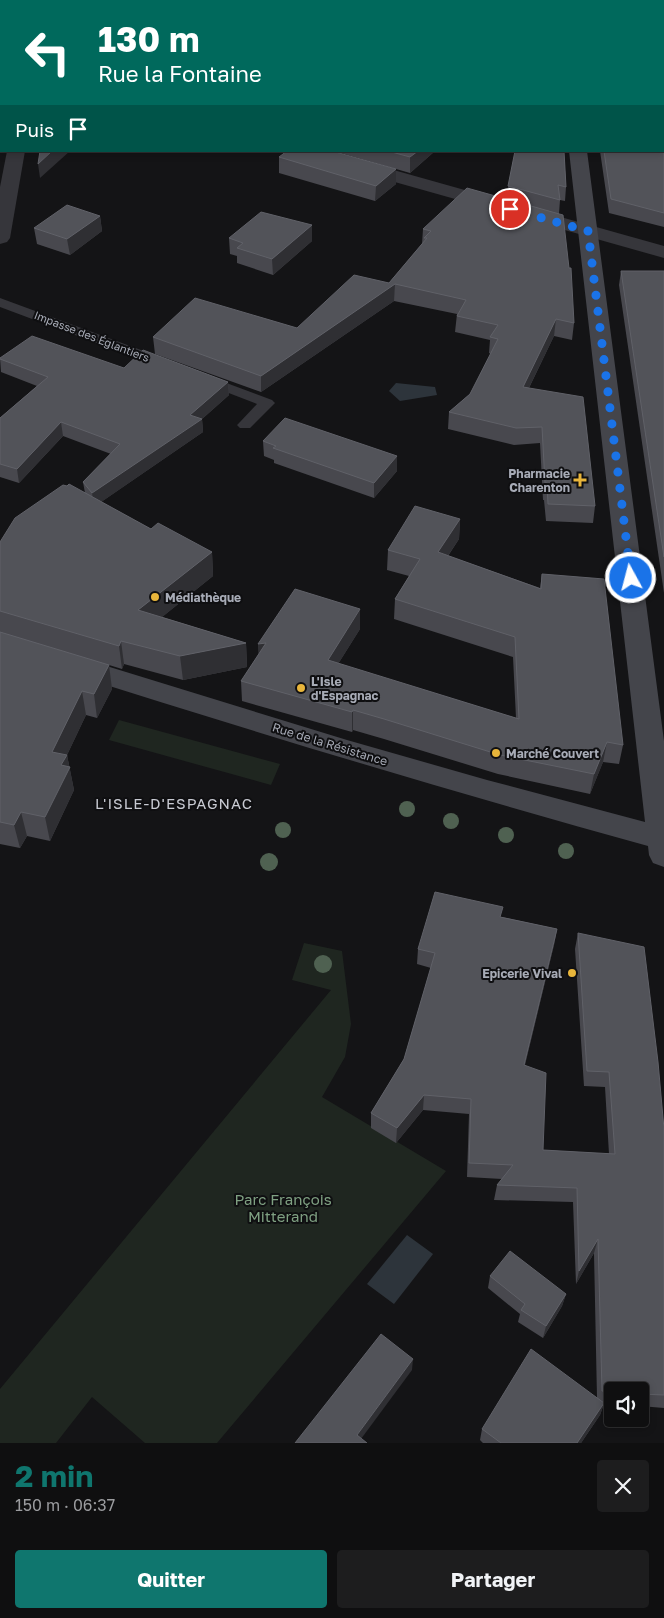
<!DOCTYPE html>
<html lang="fr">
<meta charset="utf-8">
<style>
body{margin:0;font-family:"Golos Text",sans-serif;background:#1d1d1e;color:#f1f3f6;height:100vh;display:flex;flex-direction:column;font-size:19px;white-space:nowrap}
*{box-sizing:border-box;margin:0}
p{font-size:16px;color:#9b9c9f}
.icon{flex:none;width:28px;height:28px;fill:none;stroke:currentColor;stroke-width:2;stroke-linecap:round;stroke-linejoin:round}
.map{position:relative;height:1443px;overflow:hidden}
.details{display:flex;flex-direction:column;background:#0f0f10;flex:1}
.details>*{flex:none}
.guide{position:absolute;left:0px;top:0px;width:665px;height:152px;box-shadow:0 2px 8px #0003,0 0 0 1px #2f2f30;background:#00695c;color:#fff;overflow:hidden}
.controls{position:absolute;left:604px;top:1382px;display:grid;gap:10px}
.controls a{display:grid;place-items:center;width:45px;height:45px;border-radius:5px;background:#0f0f10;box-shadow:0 2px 8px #0003,0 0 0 1px #2f2f30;font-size:25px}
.pin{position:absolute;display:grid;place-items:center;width:42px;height:42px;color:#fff;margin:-21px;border:2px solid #fff;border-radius:50%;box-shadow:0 1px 5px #0007}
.me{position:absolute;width:55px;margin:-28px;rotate:353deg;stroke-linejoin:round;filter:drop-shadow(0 0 4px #0008)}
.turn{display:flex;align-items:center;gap:18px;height:105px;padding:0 15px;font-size:22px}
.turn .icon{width:65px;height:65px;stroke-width:2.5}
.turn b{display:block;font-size:35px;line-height:42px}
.then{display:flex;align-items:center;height:48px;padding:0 15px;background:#0003;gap:10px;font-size:19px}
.round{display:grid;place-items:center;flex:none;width:52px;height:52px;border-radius:5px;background:#1d1d1e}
.head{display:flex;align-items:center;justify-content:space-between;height:85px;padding:0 15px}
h1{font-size:30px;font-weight:700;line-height:38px;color:#0f766e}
.primary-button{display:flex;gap:10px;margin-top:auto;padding:10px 15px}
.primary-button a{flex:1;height:58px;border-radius:5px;background:#0f766e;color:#fff;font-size:20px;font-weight:700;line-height:58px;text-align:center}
.primary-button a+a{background:#1d1d1e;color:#f1f3f6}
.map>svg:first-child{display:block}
.green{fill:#1f2620}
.water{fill:#2d343b}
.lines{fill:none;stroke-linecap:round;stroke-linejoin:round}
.lane{fill:#36363b;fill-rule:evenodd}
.street{fill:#36363b;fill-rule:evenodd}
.secondary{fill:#44454b;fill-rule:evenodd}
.tree{fill:#4f6151}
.wall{fill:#48484e}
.shaded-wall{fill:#2f2f33}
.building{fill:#525359;stroke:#606168}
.route{stroke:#1a73e8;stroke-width:9;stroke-dasharray:0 16.2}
.poi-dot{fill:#e8b53b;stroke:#0f0f11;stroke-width:2}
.labels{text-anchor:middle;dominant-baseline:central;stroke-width:4;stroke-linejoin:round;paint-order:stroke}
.far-street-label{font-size:11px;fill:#a7abb6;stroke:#0f0f11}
.poi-label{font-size:12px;font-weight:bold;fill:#a7abb6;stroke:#0f0f11;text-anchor:start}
.street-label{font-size:12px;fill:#a7abb6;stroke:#0f0f11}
.quarter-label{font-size:15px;letter-spacing:1px;fill:#c8cad2;stroke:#0f0f11}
.near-park-label{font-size:15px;fill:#7fa082;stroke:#0f0f11}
</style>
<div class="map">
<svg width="664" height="1443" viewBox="0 0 664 1443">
<rect width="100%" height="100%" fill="#141416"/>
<g class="green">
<path d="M119,720L280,764L271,785L109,740Z"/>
<path d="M304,943L342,951L351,1024L345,1057L322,1097L446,1171L217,1443H145L92,1397L56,1443H0V1389L331,990L292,980Z"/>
</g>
<g class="water">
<path d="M396,383L435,387L437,395L400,401L389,391Z"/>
<path d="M407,1235L433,1254L394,1304L367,1284Z"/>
</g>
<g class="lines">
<g class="lane">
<path d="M0,298L168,360L170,363L168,366H158L0,307Z"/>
<path d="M205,375L272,400L275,403L250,428H240L237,425L240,422L257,404L200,382L198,379L200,376Z"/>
</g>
<g class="street">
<rect x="25" y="0" width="16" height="1"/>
<path d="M7,151H25L10,238L7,242L0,244V187Z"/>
<path d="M296,151H326L664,246V258L299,155Z"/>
</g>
<path class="secondary" d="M569,151H587L664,741V867L653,863L649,855L648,846C452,792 258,733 65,672L61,665L65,658L74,656L347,740L487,780L645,822Z"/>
</g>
<g class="tree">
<circle cx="407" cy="809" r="8"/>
<circle cx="451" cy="821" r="8"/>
<circle cx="283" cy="830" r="8"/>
<circle cx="506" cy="835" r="8"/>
<circle cx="566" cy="851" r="8"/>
<circle cx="269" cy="862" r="9"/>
<circle cx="323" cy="964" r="9"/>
</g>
<g class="wall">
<path d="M0,0L1,1V31H0Z"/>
<path d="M664,0V227L609,213L600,151H664Z"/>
<path d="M334,151H435L410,173Z"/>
<path d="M515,151H568L567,153H564L566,187L565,201L560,200L559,214L574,323L572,340L554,336L529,388L595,506L593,523L546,521L544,500H543L540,443L514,445L448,429L449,412L470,394L491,354L489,353L490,340L455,332L457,314L394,301L261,392L155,354L153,337L297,328L389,283L422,244L423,229L507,199L508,186Z"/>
<path d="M279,157L396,169V184L375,201L279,173Z"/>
<path d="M100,216L102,231L70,255L37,244L34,228Z"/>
<path d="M312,225V241L273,275L237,263V256L230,254L229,238Z"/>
<path d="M621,271H664V593L619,285Z"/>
<path d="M0,358L124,368L228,382L229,395L202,419L203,432L101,502L151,529L212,552L213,576L162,617L246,643L247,667L183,680L124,664L122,669L109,665L112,689L97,718L86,715L67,755L74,790L50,841L27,836L20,848L0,844V542L85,493L83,482L111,454L63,436L19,483L0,477V418L37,386L1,372Z"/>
<path d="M263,441L397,471L374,498L274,463V460L264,456Z"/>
<path d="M460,519L459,539L448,556L540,588L542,574L623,745L619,764L603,762L590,794L498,774L384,739L353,730L352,732L242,701L241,681L259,654L258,644L360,629L338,664L516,718L513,657L394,619L395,599L409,576L387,570L388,550Z"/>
<path d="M502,917L557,929L554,945L525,1065L543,1150L609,1154L605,1087L584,1086L575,949L578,933L664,1129V1408L640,1406V1391H612V1405L604,1404L600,1415L581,1443H483L480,1440L482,1429L597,1398L594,1253L576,1284L573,1202L494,1200L497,1185L502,1179L467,1177L469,1114L423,1110L396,1143L371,1128V1113L404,1059L431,968L417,964L418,949Z"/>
<path d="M490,1276L566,1294L562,1306L543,1338L518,1322L520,1314L488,1288Z"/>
</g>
<g class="shaded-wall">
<path d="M52,151H70L40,178L38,164Z"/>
<path d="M418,151H435L410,173V157Z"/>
<path d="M396,169V184L375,201L376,186Z"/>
<path d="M100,216L102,231L70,255L67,239Z"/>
<path d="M312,225V241L273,275L272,259Z"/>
<path d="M395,284L394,301L261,392V376Z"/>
<path d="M556,319L554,336L521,404L523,387Z"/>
<path d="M228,382L229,395L202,419L203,432L94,507L92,493L190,415Z"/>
<path d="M61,422L63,436L19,483L17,469Z"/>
<path d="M397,456V471L374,498V483Z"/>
<path d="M460,519L459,539L437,572L438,552Z"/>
<path d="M212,552L213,576L141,634L138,610Z"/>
<path d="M360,609V629L328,680V660Z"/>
<path d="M121,641L124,664L122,669L119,646Z"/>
<path d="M246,643L247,667L183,680L180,656Z"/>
<path d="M266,643L259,664L258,644Z"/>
<path d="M109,665L112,689L97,718L94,694Z"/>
<path d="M82,691L86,715L67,755L74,790L50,841L45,817L52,752Z"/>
<path d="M353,710V730L352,732V712Z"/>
<path d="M607,742L603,762L590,794L594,774Z"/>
<path d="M21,812L27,836L20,848L14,825Z"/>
<path d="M557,929L554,945L521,1080L524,1065Z"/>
<path d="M424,1095L423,1110L396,1143L397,1128Z"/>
<path d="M598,1239L594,1253L576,1284L579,1271Z"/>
<path d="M566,1294L562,1306L543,1338L546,1326Z"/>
<path d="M413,1359L412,1370L358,1443L357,1435Z"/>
<path d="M604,1403L600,1415L581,1443H577Z"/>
</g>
<g class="building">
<path d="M0,0H14L19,1H1V18H0Z"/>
<path d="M92,0H315L320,1H90Z"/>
<path d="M425,0H664V213L611,199L604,151H664V1H423Z"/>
<path d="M40,151H52L38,164Z"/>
<path d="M287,151H332L396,169L376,186L279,157Z"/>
<path d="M388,151H418L410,157Z"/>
<path d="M515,151H564L566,187L558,185L560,200L508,186Z"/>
<path d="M467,188L563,215L569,268H571L574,323L556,319L523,387L583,397L595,506L548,504L547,483H545L542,427L516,428L449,412L470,394L498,339L490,337L498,325L457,316L466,300L395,284L261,376L153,337L195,298L297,328L354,275L389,283L427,238H424L431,231L423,229Z"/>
<path d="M67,205L100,216L67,239L34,228Z"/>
<path d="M261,212L312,225L272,259L237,248L243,243L229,238Z"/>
<path d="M621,271H664V557Z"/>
<path d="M32,336L124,368L143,350L228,382L190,415L202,419L92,493L83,482L120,444L61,422L17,469L0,464V418L48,377L0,359V358Z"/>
<path d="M285,418L397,456L374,483L273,448L276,446L263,441Z"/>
<path d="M69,484L151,529L158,523L212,552L138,610L246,643L180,656L121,641L119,646L0,611V542L15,518L63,485L67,486Z"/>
<path d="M415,506L460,519L438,552L541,589L542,574L604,579L623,745L607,742L594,774L500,755L384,719L353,710L352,712L241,681L266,643L258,644L295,589L360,609L328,660L519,719L515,637L395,599L420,559L388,550Z"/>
<path d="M0,632L109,665L94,694L82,691L52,752L67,755L61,765L70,767L45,817L21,812L14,825L0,822Z"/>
<path d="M435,892L503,907L500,917L557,929L524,1065L546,1073L543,1150L615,1154L609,1072L587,1071L578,933L644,947L658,1062L664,1129V1395L640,1394V1391H612V1392L602,1391L598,1239L579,1271L577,1188L497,1185L513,1165L469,1163L471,1099L424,1095L397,1128L371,1113L404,1059L435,953L418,949Z"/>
<path d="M510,1251L566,1294L546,1326L521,1310L525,1304L490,1276Z"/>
<path d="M381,1334L413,1359L357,1435L367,1443H295Z"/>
<path d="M531,1349L604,1403L577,1443H501L482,1429Z"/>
</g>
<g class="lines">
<path class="route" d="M510,209L588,231L631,578"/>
</g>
<g class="poi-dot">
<path d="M577.5 472.5h5v5h5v5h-5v5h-5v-5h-5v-5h5z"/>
<circle cx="155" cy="597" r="5"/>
<circle cx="301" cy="688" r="5"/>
<circle cx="496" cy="753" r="5"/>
<circle cx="572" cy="973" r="5"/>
</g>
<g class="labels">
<g class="far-street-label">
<text transform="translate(92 336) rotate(21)">Impasse des Églantiers</text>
</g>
<g class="poi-label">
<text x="570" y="473" text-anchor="end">Pharmacie<tspan x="570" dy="14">Charenton</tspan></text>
<text x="165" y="597">Médiathèque</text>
<text x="311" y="681">L'Isle<tspan x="311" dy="14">d'Espagnac</tspan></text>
<text x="506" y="753">Marché Couvert</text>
<text x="562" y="973" text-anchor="end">Epicerie Vival</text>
</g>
<g class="street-label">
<text transform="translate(330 744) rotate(17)">Rue de la Résistance</text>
</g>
<g class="quarter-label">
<text x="174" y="803">L'ISLE-D'ESPAGNAC</text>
</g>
<g class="near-park-label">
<text x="283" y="1199">Parc François<tspan x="283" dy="17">Mitterand</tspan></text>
</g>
</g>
</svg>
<div class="controls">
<a><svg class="icon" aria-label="sound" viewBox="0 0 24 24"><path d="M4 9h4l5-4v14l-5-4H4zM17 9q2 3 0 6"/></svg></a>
</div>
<div class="pin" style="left:510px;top:209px;background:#d93025"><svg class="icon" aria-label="arrive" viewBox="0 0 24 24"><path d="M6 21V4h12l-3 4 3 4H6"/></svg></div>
<svg class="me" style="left:631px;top:578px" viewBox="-20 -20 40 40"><circle r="17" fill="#1a73e8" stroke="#fff" stroke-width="3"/><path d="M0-11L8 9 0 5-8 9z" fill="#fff"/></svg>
<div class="guide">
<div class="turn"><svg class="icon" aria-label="left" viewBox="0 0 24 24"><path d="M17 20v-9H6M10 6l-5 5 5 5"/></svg><div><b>130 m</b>Rue la Fontaine</div></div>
<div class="then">Puis<svg class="icon" aria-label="arrive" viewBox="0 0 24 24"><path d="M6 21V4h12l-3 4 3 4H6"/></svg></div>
</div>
</div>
<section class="details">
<div class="head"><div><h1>2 min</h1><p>150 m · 06:37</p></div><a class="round"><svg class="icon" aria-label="close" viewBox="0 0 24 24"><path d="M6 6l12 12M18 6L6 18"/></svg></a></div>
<div class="primary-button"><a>Quitter</a><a>Partager</a></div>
</section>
